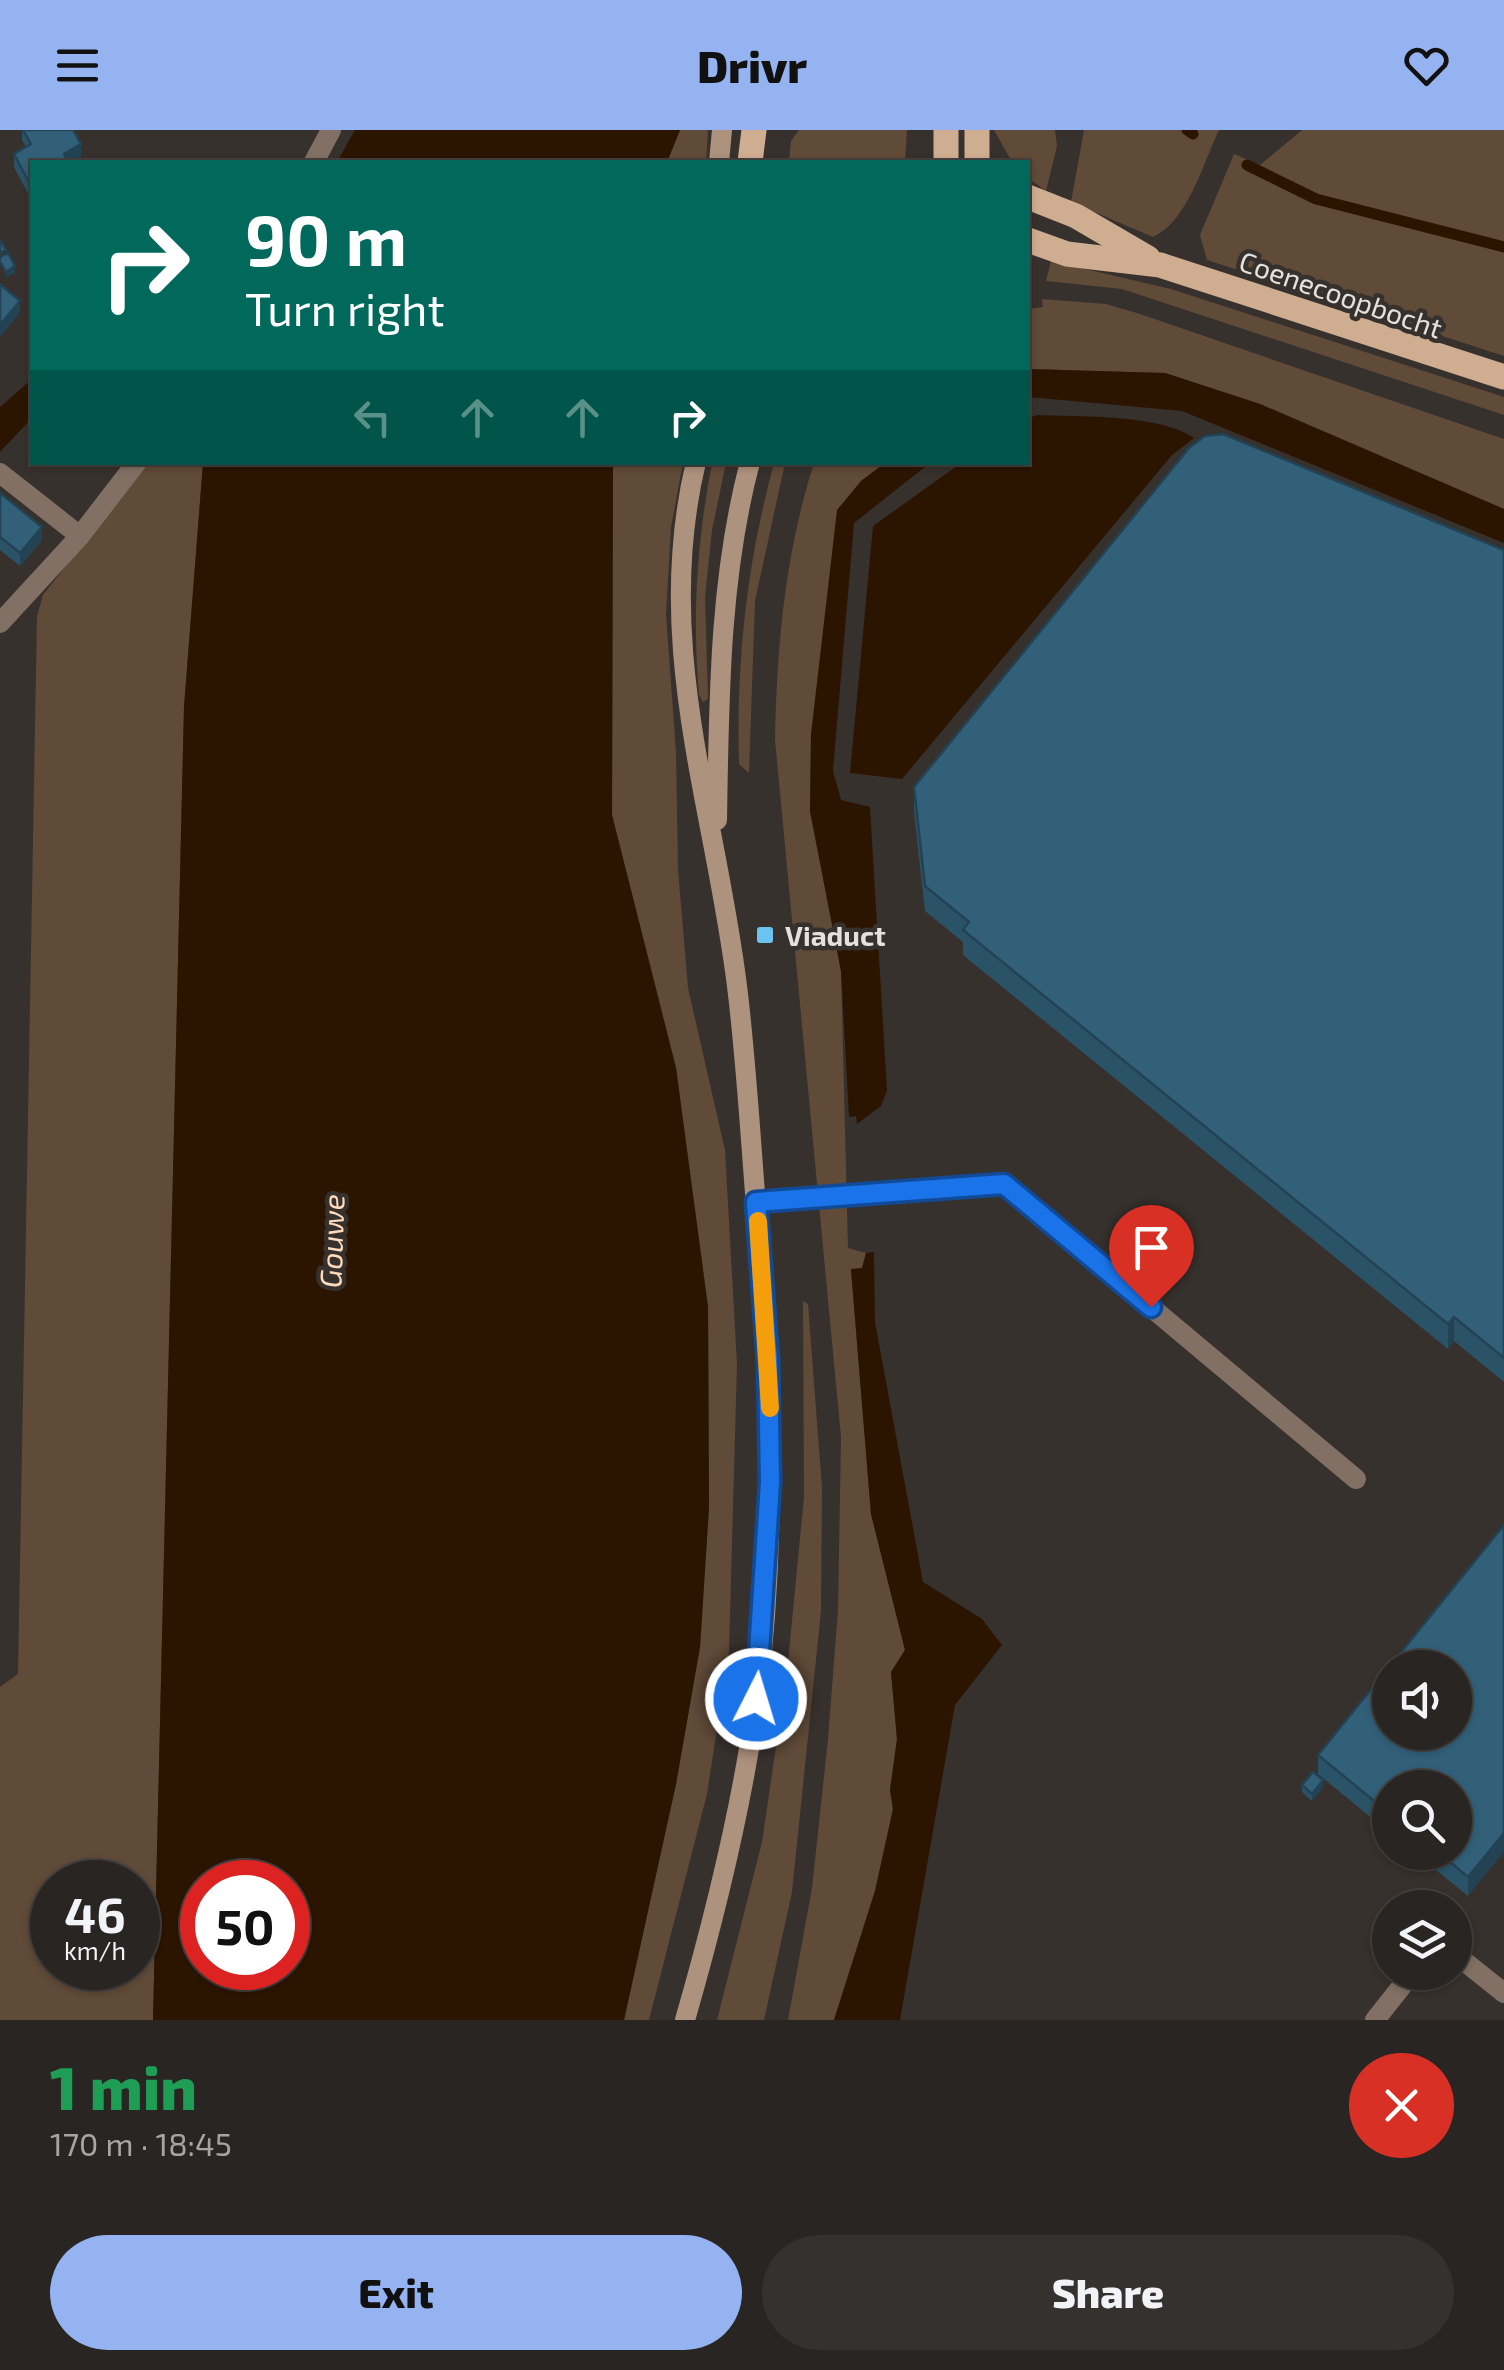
<!DOCTYPE html>
<meta charset="utf-8">
<style>
body{margin:0;font-family:"Exo 2",sans-serif;background:#35312f;color:#f1f3f6;height:100vh;display:flex;flex-direction:column;font-size:38px;white-space:nowrap}
*{box-sizing:border-box;margin:0}
p{font-size:32px;color:#a5a5a5}
.icon{flex:none;width:55px;height:55px;fill:none;stroke:currentColor;stroke-width:2;stroke-linecap:round;stroke-linejoin:round}
.map{position:relative;height:1890px;overflow:hidden}
.side{display:flex;flex-direction:column;background:#292522;flex:1}
.side>*{flex:none}
.guide{position:absolute;left:30px;top:30px;width:1000px;height:305px;border-radius:0px;box-shadow:0 2px 8px #0004,0 0 0 2px #454240;background:#00695c;color:#fff;overflow:hidden}
.buttons{position:absolute;left:1372px;top:1520px;display:grid;gap:20px}
.buttons a{display:grid;place-items:center;width:100px;height:100px;border-radius:50%;background:#292522;box-shadow:0 2px 8px #0004,0 0 0 2px #454240;font-size:50px}
.speed{position:absolute;left:30px;top:1730px;display:flex;gap:20px;font-size:50px;font-weight:700;text-align:center}
.speed>*{display:grid;place-content:center;width:130px;height:130px;border-radius:50%;background:#292522;box-shadow:0 2px 8px #0004,0 0 0 2px #454240;line-height:1}
.speed small{font-size:25px;font-weight:400}
.speed .limit{border:15px solid #d22;background:#fff;color:#111}
.pin{position:absolute;display:grid;place-items:center;width:85px;height:85px;color:#fff;margin:-102px -42px;border-radius:50% 50% 50% 0;rotate:-45deg;box-shadow:0 0 10px #0007}
.pin .icon{rotate:45deg}
.me{position:absolute;width:110px;margin:-55px;rotate:5deg;stroke-linejoin:round;filter:drop-shadow(0 0 8px #0008)}
.turn{display:flex;align-items:center;gap:35px;height:210px;padding:0 50px;font-size:45px}
.turn .icon{width:130px;height:130px;stroke-width:2.5}
.turn b{display:block;font-size:70px;line-height:85px}
.lanes{display:flex;align-items:center;height:95px;padding:0 50px;background:#0003;justify-content:center;gap:50px;direction:ltr}
.lanes .off{opacity:.35}
.round{display:grid;place-items:center;flex:none;width:105px;height:105px;border-radius:52px;background:#35312f}
.overview{display:flex;align-items:center;justify-content:space-between;height:170px;padding:0 50px}
h1{font-size:60px;font-weight:800;line-height:75px;color:#1e9e55}
.cta{display:flex;gap:20px;margin-top:auto;padding:20px 50px}
.cta a{flex:1;height:115px;border-radius:60px;background:#95b2f1;color:#111;font-size:40px;font-weight:800;line-height:115px;text-align:center}
.cta a+a{background:#35312f;color:#f1f3f6}
header{display:flex;justify-content:space-between;align-items:center;height:130px;padding:0 50px;background:#95b2f1;color:#111;font-size:45px;font-weight:800}
.map>svg:first-child{display:block}
.green{fill:#604a38;fill-rule:evenodd}
.water{fill:#2c1500;fill-rule:evenodd}
.lines{fill:none;stroke-linecap:round;stroke-linejoin:round}
.stream{stroke:#2c1500;stroke-width:11}
.service{stroke:#817063;stroke-width:20}
.minor{stroke:#817063;stroke-width:20}
.secondary{stroke:#ad927d;stroke-width:20}
.primary{stroke:#cfad91;stroke-width:25}
.wall{fill:#2b5368}
.shaded-wall{fill:#234355}
.building{fill:#326079;stroke:#234355;stroke-width:2.5;fill-rule:evenodd}
.route-casing{stroke:#114b97;stroke-width:25}
.route{stroke:#1a73e8;stroke-width:18}
.slow{stroke:#f59e0b;stroke-width:18}
.poi-dot{fill:#6bc3f2;stroke:#37312d;stroke-width:4}
.labels{text-anchor:middle;dominant-baseline:central;stroke-width:9;stroke-linejoin:round;paint-order:stroke}
.street-label{font-size:28px;fill:#e5e1de;stroke:#37312d}
.poi-label{font-size:28px;font-weight:bold;fill:#e5e1de;stroke:#37312d;text-anchor:start}
.water-label{font-size:30px;font-style:italic;fill:#ffdabc;stroke:#37312d}
</style>
<header><svg class="icon" aria-label="menu" viewBox="0 0 24 24"><path d="M4 6h16M4 12h16M4 18h16"/></svg>Drivr<svg class="icon" aria-label="heart" viewBox="0 0 24 24"><path d="M12 20l-8-8c-3-5 5-10 8-4 3-6 11-1 8 4z"/></svg></header>
<div class="map">
<svg width="1504" height="1890" viewBox="0 0 1504 1890">
<rect width="100%" height="100%" fill="#37312d"/>
<g class="green">
<path d="M680,0H708L706,32H667Z"/>
<path d="M799,0H907L905,32H789L791,11Z"/>
<path d="M994,0H1055L1057,16L1046,61L1028,48V32H1012Z"/>
<path d="M1084,0H1219C1203,33 1188,91 1153,107L1071,72Z"/>
<path d="M1302,0H1504V226L1207,130L1200,105L1234,24L1260,35Z"/>
<path d="M1051,131L1171,159L1504,267V285L1122,159L1046,151Z"/>
<path d="M1042,169L1106,174L1140,184L1504,309V379L1260,274L1165,243L1028,239V179L1043,177Z"/>
<path d="M147,333H203L184,577L153,1890H0V1557L18,1544L37,486L43,465ZM52,1752H138V1838H52Z"/>
<path d="M613,333H683L671,397L666,484L676,622L678,740L688,858L725,1020L737,1234L729,1521L707,1664L649,1890H624L676,1654L700,1517L709,1377L708,1177L676,938L612,685Z"/>
<path d="M712,333H726L712,400L705,467L708,569L703,572L699,565C692,485 697,411 712,333Z"/>
<path d="M774,333H785L755,471L749,643L739,634C736,531 747,432 774,333Z"/>
<path d="M814,333H886L861,351L811,604L810,681L841,841L848,1118L866,1123L862,1139L851,1140L871,1384L905,1520L891,1542L897,1609L890,1660L893,1679L875,1761L834,1890H788L812,1758L828,1609L838,1480L841,1307L775,610C777,515 785,424 814,333Z"/>
<path d="M803,1171L808,1174L822,1358L821,1481L792,1762L764,1890H717L762,1712L787,1542L804,1367Z"/>
</g>
<g class="water">
<path d="M355,0H680L667,32H337Z"/>
<path d="M1028,239L1165,243L1260,274L1504,379V413L1182,281L1028,267Z"/>
<path d="M32,249V288L0,322V277Z"/>
<path d="M1038,285C1080,287 1160,284 1194,308L1172,325L902,649L850,643L873,396L961,333L1028,332V288Z"/>
<path d="M886,332L930,333L854,393L833,641L841,670L870,677L887,961L881,976L857,994L856,986L849,987L841,841L810,681L811,604L837,380L861,351Z"/>
<path d="M203,333H613L612,685L676,938L708,1177L709,1377L700,1517L676,1654L624,1890H153L184,577ZM288,1752V1838H202V1752Z"/>
<path d="M874,1122L875,1192L923,1452L982,1489L1002,1515L955,1575L900,1890H834L875,1761L893,1679L890,1660L897,1609L891,1542L905,1520L871,1384L851,1139L862,1138L866,1123Z"/>
</g>
<g class="lines">
<g class="stream">
<path d="M1187,0L1193,4"/>
<path d="M1247,35L1316,69L1504,117"/>
</g>
<g class="service">
<path d="M756,1072L1004,1054L1356,1349"/>
<path d="M1455,1824L1504,1863"/>
<path d="M1375,1890L1413,1842"/>
</g>
<g class="minor">
<path d="M314,32L331,0"/>
<path d="M0,343L80,406"/>
<path d="M0,493L80,406L137,332"/>
</g>
<g class="secondary">
<path d="M719,32L722,0"/>
<path d="M717,690C719,571 719,449 750,332"/>
<path d="M685,1890C715,1786 741,1681 756,1574C777,1416 771,1258 758,1100C751,1019 747,937 737,856C715,677 652,515 696,332"/>
</g>
<g class="primary">
<path d="M750,32L754,0"/>
<path d="M946,32V0"/>
<path d="M977,32V0"/>
<path d="M1028,67L1076,86L1148,128"/>
<path d="M1028,110L1067,124L1160,135L1504,247"/>
</g>
</g>
<g class="wall">
<path d="M22,0H73L81,27L32,32V71L14,37V24L26,17L22,10Z"/>
<path d="M0,363L42,410L20,436L0,420Z"/>
<path d="M1504,420V1252L1454,1211L1448,1219L963,825V812L925,781L914,682V657Z"/>
<path d="M1504,1395L1468,1766L1414,1722H1455L1390,1658V1703L1318,1644V1625Z"/>
<path d="M1302,1655L1323,1657L1312,1671L1302,1662Z"/>
</g>
<g class="shaded-wall">
<path d="M81,14V27L72,32H64V24Z"/>
<path d="M15,136V143L6,148V142Z"/>
<path d="M20,171V183L0,207V195Z"/>
<path d="M42,397V410L20,436V423Z"/>
<path d="M1454,1187V1211L1448,1219V1194Z"/>
<path d="M1323,1650V1657L1312,1671V1664Z"/>
<path d="M1504,1703V1722L1468,1766V1747Z"/>
</g>
<g class="building">
<path d="M23,0H73L81,14L64,24L68,32H32V58L14,24L31,14Z"/>
<path d="M0,110L6,120L0,123Z"/>
<path d="M8,123L15,136L6,142L0,132V127Z"/>
<path d="M0,154L20,171L0,195Z"/>
<path d="M1223,304L1504,420V1228L1454,1187L1448,1194L963,800L969,792L925,756L914,657L1189,318L1205,306Z"/>
<path d="M0,363L42,397L20,423L0,407Z"/>
<path d="M1504,1395V1703L1468,1747L1438,1722H1455V1658H1390V1684L1318,1625ZM1390,1538H1455V1602H1390Z"/>
<path d="M1313,1642L1323,1650L1312,1664L1302,1655Z"/>
</g>
<g class="lines">
<defs>
<path id="route" d="M756,1569L770,1352L768,1230L756,1072L1004,1054L1151,1177"/>
</defs>
<use href="#route" class="route-casing"/>
<use href="#route" class="route"/>
<path class="slow" d="M758,1091L770,1278"/>
</g>
<rect class="poi-dot" x="755" y="795" width="20" height="20" rx="5"/>
<g class="labels">
<g class="street-label">
<text transform="translate(1341 164) rotate(19)">Coenecoopbocht</text>
</g>
<g class="poi-label">
<text x="785" y="805">Viaduct</text>
</g>
<g class="water-label">
<text transform="translate(331 1111) rotate(-88)">Gouwe</text>
</g>
</g>
</svg>
<div class="buttons">
<a><svg class="icon" aria-label="sound" viewBox="0 0 24 24"><path d="M4 9h4l5-4v14l-5-4H4zM17 9q2 3 0 6"/></svg></a>
<a><svg class="icon" aria-label="search" viewBox="0 0 24 24"><circle cx="10" cy="10" r="6"/><path d="M15 15l6 6"/></svg></a>
<a><svg class="icon" aria-label="layers" viewBox="0 0 24 24"><path d="M12 4l9 5-9 5-9-5zM3 14l9 5 9-5"/></svg></a>
</div>
<div class="speed"><div>46<small>km/h</small></div><div class="limit">50</div></div>
<div class="pin" style="left:1151px;top:1177px;background:#d93025"><svg class="icon" aria-label="arrive" viewBox="0 0 24 24"><path d="M6 21V4h12l-3 4 3 4H6"/></svg></div>
<svg class="me" style="left:756px;top:1569px" viewBox="-20 -20 40 40"><circle r="17" fill="#1a73e8" stroke="#fff" stroke-width="3"/><path d="M0-11L8 9 0 5-8 9z" fill="#fff"/></svg>
<div class="guide">
<div class="turn"><svg class="icon" aria-label="right" viewBox="0 0 24 24"><path d="M7 20v-9h11M14 6l5 5-5 5"/></svg><div><b>90 m</b>Turn right</div></div>
<div class="lanes"><svg class="icon off" aria-label="left" viewBox="0 0 24 24"><path d="M17 20v-9H6M10 6l-5 5 5 5"/></svg><svg class="icon off" aria-label="ahead" viewBox="0 0 24 24"><path d="M12 20V5M6 11l6-6 6 6"/></svg><svg class="icon off" aria-label="ahead" viewBox="0 0 24 24"><path d="M12 20V5M6 11l6-6 6 6"/></svg><svg class="icon" aria-label="right" viewBox="0 0 24 24"><path d="M7 20v-9h11M14 6l5 5-5 5"/></svg></div>
</div>
</div>
<section class="side">
<div class="overview"><div><h1>1 min</h1><p>170 m · 18:45</p></div><a class="round" style="background:#d93025;color:#fff"><svg class="icon" aria-label="close" viewBox="0 0 24 24"><path d="M6 6l12 12M18 6L6 18"/></svg></a></div>
<div class="cta"><a>Exit</a><a>Share</a></div>
</section>
